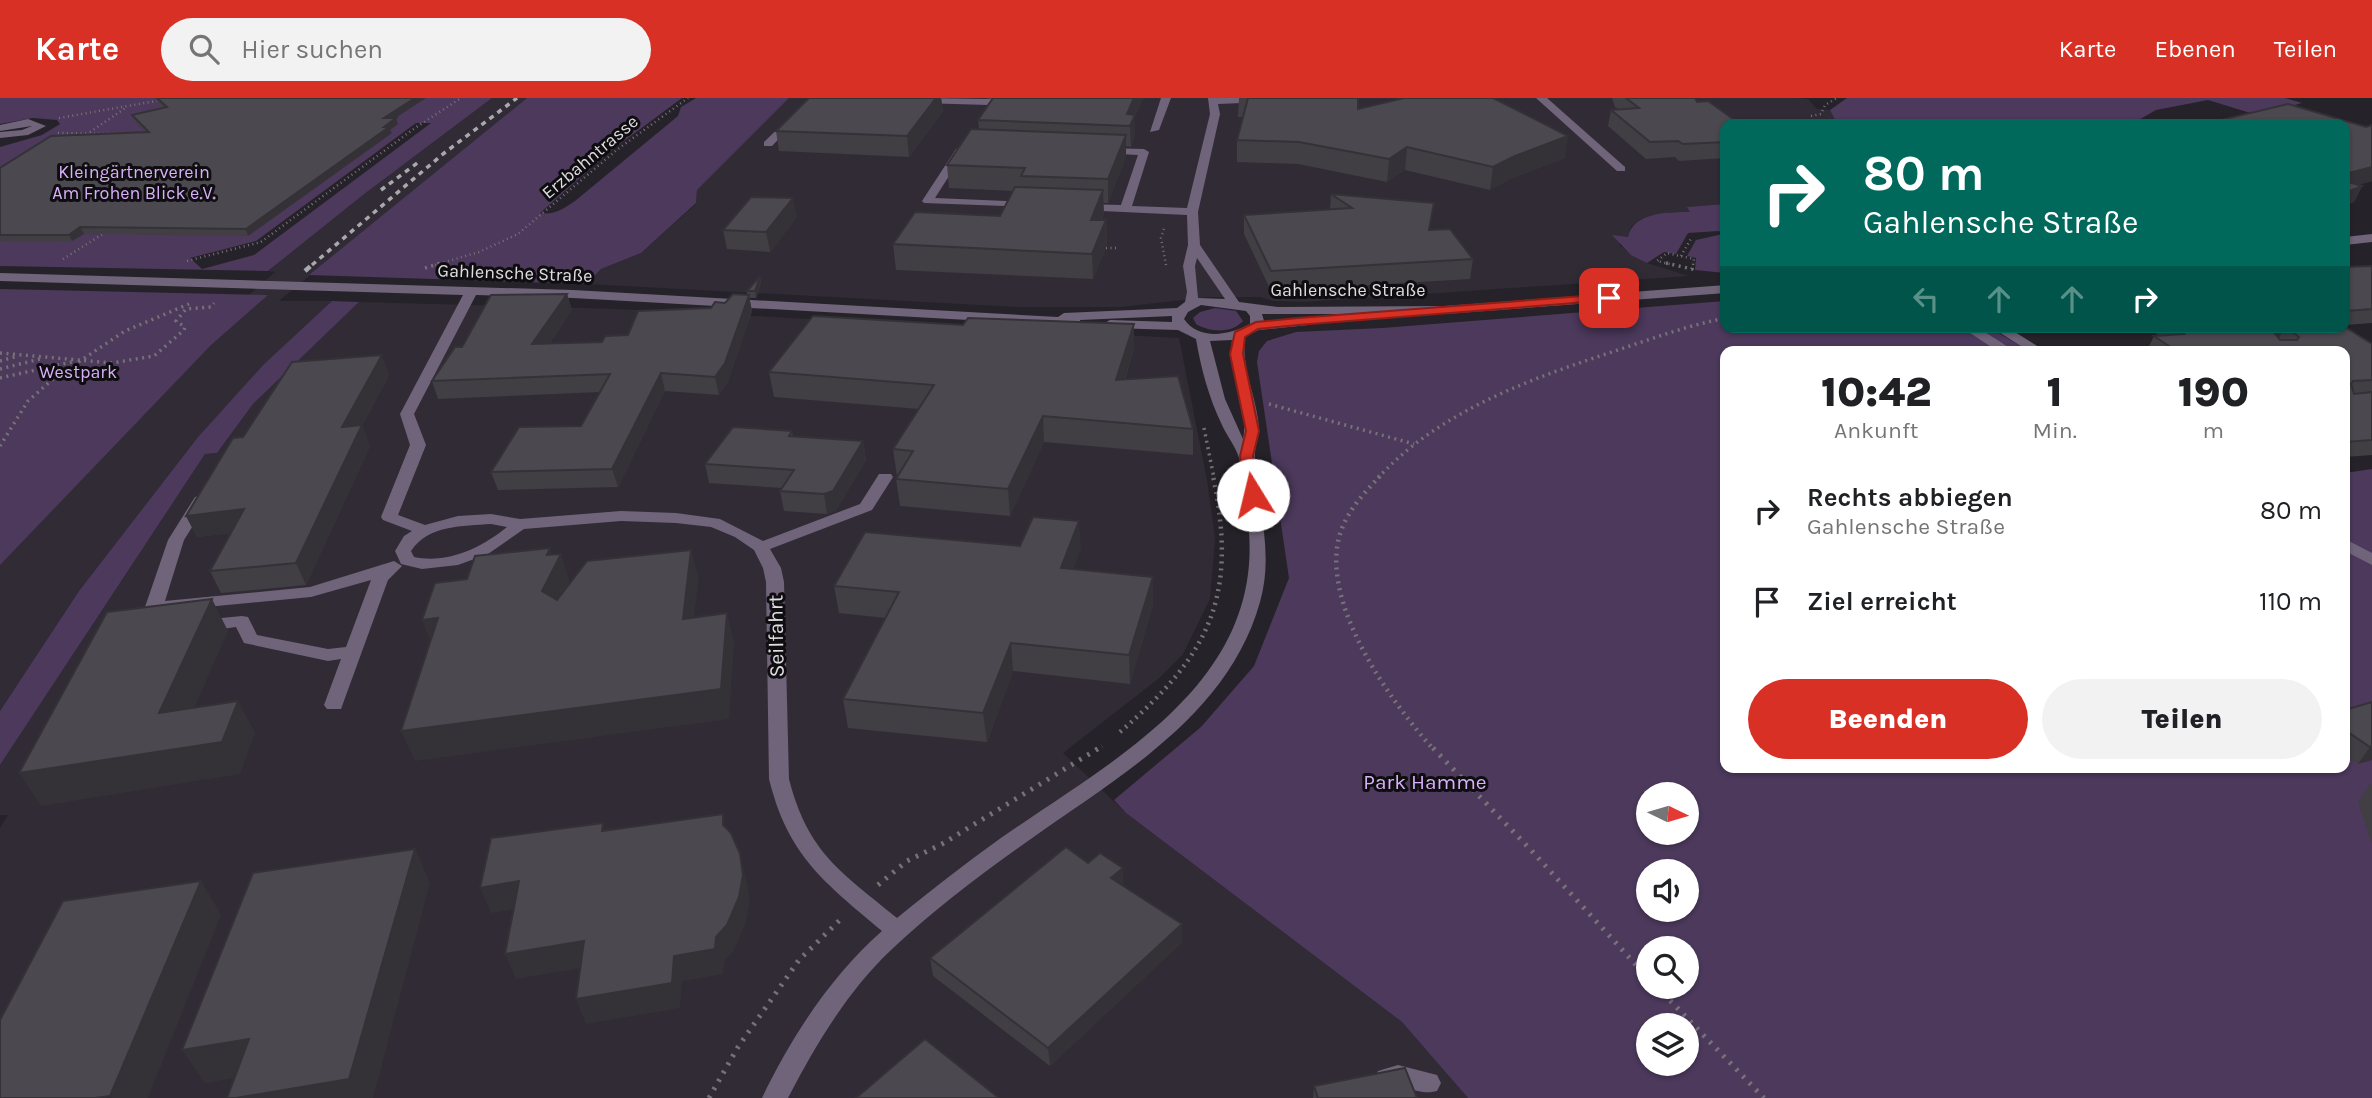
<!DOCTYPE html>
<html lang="de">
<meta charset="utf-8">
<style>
body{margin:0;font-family:Karla,sans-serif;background:#f2f2f2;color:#202124;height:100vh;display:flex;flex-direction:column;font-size:26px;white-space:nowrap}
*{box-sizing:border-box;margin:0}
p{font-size:23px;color:#757577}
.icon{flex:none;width:38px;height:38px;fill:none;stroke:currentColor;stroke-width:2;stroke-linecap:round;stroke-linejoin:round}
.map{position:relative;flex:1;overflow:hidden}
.panel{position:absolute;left:1720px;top:248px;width:630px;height:427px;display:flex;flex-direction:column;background:#fff;border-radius:14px;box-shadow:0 2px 5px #0004}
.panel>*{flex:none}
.top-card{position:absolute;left:1720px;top:21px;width:630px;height:214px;border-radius:14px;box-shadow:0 2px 5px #0004;background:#00695c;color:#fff;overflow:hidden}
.needle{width:46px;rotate:95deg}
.buttons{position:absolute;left:1636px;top:684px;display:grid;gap:14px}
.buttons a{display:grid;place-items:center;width:63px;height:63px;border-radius:50%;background:#fff;box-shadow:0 2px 5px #0004;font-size:35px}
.pin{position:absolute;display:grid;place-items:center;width:60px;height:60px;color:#fff;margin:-30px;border-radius:14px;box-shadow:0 4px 10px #0006}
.me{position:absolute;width:77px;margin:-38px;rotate:351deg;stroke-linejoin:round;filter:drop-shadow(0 0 5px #0008)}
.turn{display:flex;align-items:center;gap:24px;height:147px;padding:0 28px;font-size:32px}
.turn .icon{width:91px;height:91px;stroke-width:2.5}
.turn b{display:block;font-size:49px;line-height:60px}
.lanes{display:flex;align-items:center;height:66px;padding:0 28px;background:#0003;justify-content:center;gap:35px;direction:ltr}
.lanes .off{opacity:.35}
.eta{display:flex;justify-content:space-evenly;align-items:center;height:119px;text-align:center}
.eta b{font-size:42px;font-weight:800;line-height:49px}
.cta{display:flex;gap:14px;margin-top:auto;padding:14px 28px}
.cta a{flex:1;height:80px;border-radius:42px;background:#d93025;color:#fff;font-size:28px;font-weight:800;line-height:80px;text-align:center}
.cta a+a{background:#f2f2f2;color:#202124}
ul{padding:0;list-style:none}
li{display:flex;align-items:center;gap:21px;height:91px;padding:0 28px}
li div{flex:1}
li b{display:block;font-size:26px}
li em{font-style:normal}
header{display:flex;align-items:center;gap:42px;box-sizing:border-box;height:98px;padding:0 35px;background:#d93025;color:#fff}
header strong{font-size:33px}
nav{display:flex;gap:38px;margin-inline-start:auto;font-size:24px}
.search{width:490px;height:63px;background:#f2f2f2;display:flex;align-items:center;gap:18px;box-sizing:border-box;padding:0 24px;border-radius:38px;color:#757577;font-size:26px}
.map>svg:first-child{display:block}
.built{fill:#312b36}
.green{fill:#4c395c;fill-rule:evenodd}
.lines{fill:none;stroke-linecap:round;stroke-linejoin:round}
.path-far3{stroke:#767278;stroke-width:2.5;stroke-dasharray:1 3.5;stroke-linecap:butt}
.path-far2{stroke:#767278;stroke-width:3.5;stroke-dasharray:2 4.5;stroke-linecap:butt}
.path-far1{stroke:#767278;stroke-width:4.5;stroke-dasharray:2 5;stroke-linecap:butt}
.path{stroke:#767278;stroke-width:5;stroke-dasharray:2.5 7;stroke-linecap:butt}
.minor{fill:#70647a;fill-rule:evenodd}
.rail-far1{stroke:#aba8ad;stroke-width:3.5;stroke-dasharray:5 5;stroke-linecap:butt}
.rail{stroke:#aba8ad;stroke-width:4.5;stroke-dasharray:7 7;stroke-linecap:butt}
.wall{fill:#413e44}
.shaded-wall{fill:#353237}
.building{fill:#4c484f;stroke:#353237;stroke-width:2}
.route{fill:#d93025;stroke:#8d1f18;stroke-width:2}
.labels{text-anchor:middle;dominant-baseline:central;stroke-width:6;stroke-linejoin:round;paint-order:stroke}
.far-street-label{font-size:18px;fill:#e0dde2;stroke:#0e0d0f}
.far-park-label{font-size:18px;fill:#d9affa;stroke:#0e0d0f}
.street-label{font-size:21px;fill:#e0dde2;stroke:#0e0d0f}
.park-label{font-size:21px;fill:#d9affa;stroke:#0e0d0f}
</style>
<header>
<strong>Karte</strong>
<div class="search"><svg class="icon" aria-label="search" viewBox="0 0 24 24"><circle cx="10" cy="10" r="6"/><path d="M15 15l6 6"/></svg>Hier suchen</div>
<nav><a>Karte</a><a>Ebenen</a><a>Teilen</a></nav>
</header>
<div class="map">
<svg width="2372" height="1000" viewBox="0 0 2372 1000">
<rect width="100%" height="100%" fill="#262229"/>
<g class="built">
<path d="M492,0H527L281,201L280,203H332L263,267L198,339L79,493L0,613V418L275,174L268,173L363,97Z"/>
<path d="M789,0H1797L1808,1L1817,11L1830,12L1837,26H1726L1725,106L1688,109L1691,114H1671L1641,121L1631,129L1628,139L1619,147L1647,165L1689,178L1305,204L1273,203L1261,199H1208L1121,209H1018L587,186L601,171L641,155L696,106L697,92Z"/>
<path d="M359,204L616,211L1179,240L1207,382L1215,441L1210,501L1183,556L1158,581L1063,655L1126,715L1402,924L1468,1000H0V730L8,717H0V667L205,356L217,355L253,306Z"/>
</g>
<g class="green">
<path d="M0,0H492L363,97L268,173L0,168V49L42,37L60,26L57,22L33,20L0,26ZM416,25H431L254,157L202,171L190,160L256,143Z"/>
<path d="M527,0H682L612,52L540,115C555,117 563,111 575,103L678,18L681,9L696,0H789L697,92L696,105L641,155L601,171L587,186L309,177Z"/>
<path d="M1847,0H2285L2302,5L2257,17L2208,2L2156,12L2135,24L2140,26H1837L1830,12Z"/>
<path d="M1725,106V175L1695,172L1696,160L1687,158L1696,142L1723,136L1719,133L1688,135L1676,156L1664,154L1647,165L1631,157L1612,137L1628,139C1633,114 1669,114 1690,114L1687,109Z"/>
<path d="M0,191L268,197L211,247L0,467Z"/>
<path d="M332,203L359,204L253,306L217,355L205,356L0,667V613L79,493L198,339L263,267Z"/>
<path d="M1725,203L1726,229H1989L2030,254H1726V670H2345V375L2372,371V1000H1468L1402,924L1126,715L1114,702L1201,629L1254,568L1289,480L1257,264L1259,253L1267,243L1296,234L1382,230ZM1648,696H1687V735H1648ZM1648,774H1687V812H1648ZM1648,850H1687V889H1648ZM1648,928H1687V966H1648Z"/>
<path d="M1215,210L1236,213L1243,223C1231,236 1210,234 1196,226L1193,220L1200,214Z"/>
</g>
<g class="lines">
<g class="path-far3">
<path d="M1811,18L1821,16L1825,7L1837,0"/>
<path d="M59,20L173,0"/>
<path d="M90,34L127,9"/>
<path d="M58,35L119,36"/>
<path d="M1164,131L1161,140L1166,167"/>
<path d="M1106,150H1119"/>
<path d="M1681,158L1692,139"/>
<path d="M63,161L106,134"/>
<path d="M187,163L261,144L415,30L461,0"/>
<path d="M435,167L479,154L518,136L618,51L688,0"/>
<path d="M1674,167L1657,163L1667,155L1694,161L1693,167"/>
</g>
<g class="path-far2">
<path d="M1666,165L1692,171L1693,165"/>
<path d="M425,170L441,165"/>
<path d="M0,255L112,265L154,258L184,232L185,229L176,223L186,211L211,209L214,205"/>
<path d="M0,263L18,258"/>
<path d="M0,271L40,261"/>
<path d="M0,280L76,263"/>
<path d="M1269,306L1414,346"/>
<path d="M1204,330L1214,380"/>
<path d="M0,348L28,303L53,281L125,233L189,206"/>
<path d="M1378,380C1440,312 1533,280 1618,252C1654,240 1689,227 1726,220"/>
</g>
<g class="path-far1">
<path d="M1380,378C1365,394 1347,413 1340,436C1319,505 1391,604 1434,652"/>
<path d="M1120,634C1211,555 1238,498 1213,378"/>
<path d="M1096,652L1102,648"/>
</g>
<g class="path">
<path d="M1433,650L1530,751L1648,880"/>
<path d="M878,787L907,763L942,746L1099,650"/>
<path d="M1657,889L1764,1000"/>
<path d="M709,1000L738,949L799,862L843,819"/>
</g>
<g class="minor">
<path d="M916,0L986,1L997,0L989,7L919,5L916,4Z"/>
<path d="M1161,0H1171L1159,32L1150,34Z"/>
<path d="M1208,0H1293L1288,3L1218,6L1220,16L1198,114L1200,147L1239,204L1278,209L1445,208L1726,187V195L1445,216H1262L1264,223L1308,219L1315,223L1308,227L1259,232L1245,238C1241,267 1254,293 1258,321C1260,336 1254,348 1255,362C1258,411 1274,455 1260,504C1229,615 1123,676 1035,738C985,773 934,811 890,853C847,894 815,948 788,1000H762C791,939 831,878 882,833C824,784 788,758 769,681L766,484L763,470L754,452L735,439L711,429L676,425L621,423L524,431L488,456L458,467L422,471L401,466L395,453L404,438L412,433L383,422L381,419L410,347L400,316L463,197L0,183V175L573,192L1058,219L1064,215L1177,210L1185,204L1187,194L1183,168L1188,147L1187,117L1080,112L1074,109L1080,106L1121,107L1138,57L1100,55L1099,53L1104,50L1144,51L1149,54L1132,108L1187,110L1210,16ZM1197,160L1225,201L1198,200L1195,168ZM476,197L573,200L1075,228L1080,227V222L1172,218V224L1110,222L1103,226L1110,230L1178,232L1196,241C1201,271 1209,300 1222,327C1227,338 1236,349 1239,360C1245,379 1248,413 1249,434C1260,580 1124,656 1020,727C977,756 937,788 897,820C841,774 808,755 789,681L784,484L781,470L770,451L872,412L893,379L891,376H879L860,406L763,443L720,421L676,415L621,413L520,421L491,416L458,418L425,427L398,417L426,347L414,316ZM1201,207L1246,213L1250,218V226C1230,237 1199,243 1184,221L1188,214ZM1232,242C1226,275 1250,308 1243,341L1225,301L1210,243ZM491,426L507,429C481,450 448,466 414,459L411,453C428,427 463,428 491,426Z"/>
<path d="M1536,0H1547L1625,69V73H1617Z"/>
<path d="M790,19L798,21L772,48H764V44Z"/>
<path d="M28,21L46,28L28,37L0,40V34L22,32L32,28L0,33V27Z"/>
<path d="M960,50L965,53L935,100L1028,104L1034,107L1032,109L924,105L922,103L956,51Z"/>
<path d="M2372,136V144L2345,147V139Z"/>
<path d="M1961,229H1977L2016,254H1999Z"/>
<path d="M1991,229H2007L2047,254H2030Z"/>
<path d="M201,397L209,402L184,442L165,503L310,489L394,463L402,468L388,482L341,611H327L324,607L341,561L328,563L244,545L236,529L201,534L192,528L201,522L242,518L248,519L257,537L328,551L346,549L371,482L311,499L154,514L145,509L168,442L195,399Z"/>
<path d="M2345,441L2372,455V467L2345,453Z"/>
<path d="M1398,967L1437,977L1441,985L1437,993C1424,997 1415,991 1402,990C1393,989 1387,992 1378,989L1374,981L1378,973Z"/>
</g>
<g class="rail-far1">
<path d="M381,92L420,63"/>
<path d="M312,167L443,56L517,0"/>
</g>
<path class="rail" d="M305,173L314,165"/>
</g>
<g class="wall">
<path d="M154,0H426L395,20L398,26L390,32L392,35L248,138L84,136L72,143L0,144V70L146,35L135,23L132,17L164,10Z"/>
<path d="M809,0H941L943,13L909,59L779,53L776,33Z"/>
<path d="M1143,0L1135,19V37L1131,49L1126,48V59L1108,105H1103L1104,116L1102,122H1106L1107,147L1093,181L896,172L893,146L1000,118L1013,93L949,90L947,67L979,31L978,22Z"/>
<path d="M1239,0H1358V11L1565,60L1512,80L1490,92L1405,72L1387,84L1298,66L1237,64V42L1243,19H1238Z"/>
<path d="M1612,0H1695L1697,4L1726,26V60L1679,63L1675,59L1646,61L1608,28L1611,12L1618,11L1615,9Z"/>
<path d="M2288,6L2366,29L2372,27V83L2357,87L2362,88L2354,104L2345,107V26H2219L2221,22Z"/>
<path d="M1331,96L1430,132L1473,161L1470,181L1271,193L1244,136V117L1330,111Z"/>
<path d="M797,119L770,154L727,151L723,132Z"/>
<path d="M2345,169H2372V225L2345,227Z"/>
<path d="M760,178L761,185L756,200H749L752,213L728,283L719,297L665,293L618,389L498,392L491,374L581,328L600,294L438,301L432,283L462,249L567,196L572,212L549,246L602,244L628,237L711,210L747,197V193Z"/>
<path d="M2146,229H2345L2372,246V357L2345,359V254H2150L2147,252L2154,238L2158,237Z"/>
<path d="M1134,250L1125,282L1193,331V357L1044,344L1010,418L900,408L896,381L898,378H897L893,351L919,311L774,299L769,274Z"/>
<path d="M389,277L362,328L370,348L306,487L221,495L210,473L231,435L197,439L186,418L243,339Z"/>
<path d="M792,333L793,338L863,343L866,362L836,412L827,416L784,413L780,393L782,390L709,385L705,366Z"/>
<path d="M1020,448L1081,450L1073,471L1153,506L1130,586L1013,573L987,644L848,630L843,601L885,520L839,515L834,488Z"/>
<path d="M2372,604V662L2358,666L2345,657V612Z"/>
<path d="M2370,686L2372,687V746L2358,704Z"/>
<path d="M1123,788L1182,844L1050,968L933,878L930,860Z"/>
<path d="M1314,988L1417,1000H1313Z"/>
</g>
<g class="shaded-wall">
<path d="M415,0H426L386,26L384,20Z"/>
<path d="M936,0H941L943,13L909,59L907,38Z"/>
<path d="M1134,0H1143L1135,19V37L1131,49L1130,28L1127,16Z"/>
<path d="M396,20L398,26L390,32L392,35L248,138L246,131Z"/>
<path d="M1126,37V59L1108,105V81Z"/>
<path d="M1568,38L1565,60L1512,80L1490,92L1493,69L1515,58Z"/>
<path d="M1407,49L1405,72L1387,84L1389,61Z"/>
<path d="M2372,69V83L2345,90V76Z"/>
<path d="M2362,88L2354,104L2345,107V95Z"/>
<path d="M1103,92L1104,116L1092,146L1091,122Z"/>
<path d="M793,100L797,119L770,154L766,134Z"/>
<path d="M1106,122L1107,147L1093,181L1092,156Z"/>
<path d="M80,129L84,136L72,143L69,137Z"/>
<path d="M760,178L761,185L756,200L755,193Z"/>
<path d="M567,196L572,212L537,263L532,246Z"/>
<path d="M749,197L752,213L728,283L719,297L715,279Z"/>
<path d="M1134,226V250L1117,307L1116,282Z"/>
<path d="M2283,229H2284L2278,243L2274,234Z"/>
<path d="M382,257L389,277L362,328L370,348L306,487L296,465L342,329Z"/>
<path d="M661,275L665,293L618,389L612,371Z"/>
<path d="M1043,318L1044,344L1010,418L1008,391Z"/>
<path d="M863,343L866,362L836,412L827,416L824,396Z"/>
<path d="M244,411L254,433L197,439L186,418Z"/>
<path d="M1079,423L1081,450L1063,497L1061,470Z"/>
<path d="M550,450L555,468L561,456L570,485L552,522L542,493L547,457Z"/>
<path d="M691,452L699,480L690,550L683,521Z"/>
<path d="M1153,479V506L1130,586L1129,557Z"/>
<path d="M212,501L228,533L178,647L159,615Z"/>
<path d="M727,515L734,544L729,621L415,663L401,633Z"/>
<path d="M438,520L434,551L422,522Z"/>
<path d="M1011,545L1013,573L987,644L983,615Z"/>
<path d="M238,603L255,635L240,676L41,708L19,675Z"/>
<path d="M2372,648V662L2358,666L2370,649Z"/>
<path d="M415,751L430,785L373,1000H236Z"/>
<path d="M740,756L746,780L750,802L746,824L734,852L724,864L723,876L682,883L680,910L586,926L576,901L716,839Z"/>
<path d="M1123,770V787L1111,780Z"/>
<path d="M201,783L221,817L148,1000H112L110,998Z"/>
<path d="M519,783L529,808L491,815L480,790Z"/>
<path d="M1182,826V844L1050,968L1048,950Z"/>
<path d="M584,843L594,868L516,881L505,856Z"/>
<path d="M249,941L270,974L205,985L182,952Z"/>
</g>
<g class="building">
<path d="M157,0H415L384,20H396L384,29H389L246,131L80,129L69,137H0V70L51,38L149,34L132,17L167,9Z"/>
<path d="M809,0H936L907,38L776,33Z"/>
<path d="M993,0H1134L1127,16L1135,17L1130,28L978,22Z"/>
<path d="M1248,0H1358V11L1404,0H1493L1568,38L1515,58L1493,69L1407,49L1389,61L1299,44L1237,42Z"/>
<path d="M1626,0H1695L1697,4L1708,3L1740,26H1726V44L1683,46L1678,43L1650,44L1611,12L1639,10Z"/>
<path d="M2288,6L2366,29L2372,27V69L2345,76V26H2234L2221,22Z"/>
<path d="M971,31L1126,37L1108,81L1021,78L1025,70L947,67Z"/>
<path d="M2345,83L2362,88L2345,95Z"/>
<path d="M1015,89L1103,92L1091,122H1106L1092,156L893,146L915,114L1000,118Z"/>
<path d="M1331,96L1434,105L1429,132L1450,131L1473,161L1271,173L1244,117L1352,110Z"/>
<path d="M751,99L793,100L766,134L723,132Z"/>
<path d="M2371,168L2372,169V211L2345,213V169Z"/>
<path d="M760,178L755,193H747Z"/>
<path d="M567,196L532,246L602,244L605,238L628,237L638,213L711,210L715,204L725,205L733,196L749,197L725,265L715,279L661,275L612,371L491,374L519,329L581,328L610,276L432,283L455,249H462L491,197Z"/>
<path d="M813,218L963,227L968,220L1134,226L1116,282L1178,278L1193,331L1043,318L1008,391L896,381L913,353L893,351L934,287L769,274Z"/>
<path d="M2174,229H2283L2274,234L2280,242H2297L2299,239L2286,229H2345L2372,246V282L2353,283L2351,286L2354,296L2372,294V342L2345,344V254H2178L2154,238L2184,236Z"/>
<path d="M382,257L342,329L362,327L296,465L210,473L244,411L186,418L233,340L243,339L292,264Z"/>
<path d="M733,329L792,333L789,338L863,343L833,393L824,396L780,393L794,372L705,366Z"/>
<path d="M1033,419L1079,423L1061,470L1153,479L1129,557L1011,545L983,615L843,601L899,494L834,488L865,434L1020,448Z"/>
<path d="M550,450L547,457L561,456L542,493L557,502L587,463L691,452L683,521L727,515L721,591L401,633L438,520L422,522L435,485L467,481L475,458Z"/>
<path d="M212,501L159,615L238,603L222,644L19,675L107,514Z"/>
<path d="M2372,604V648L2370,649L2345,632V612Z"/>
<path d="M723,716V727L731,735L740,756L743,777L739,799L727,827L716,839L715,851L674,858L672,885L576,901L584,843L505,856L519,783L480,790L491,740L603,725L602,733Z"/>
<path d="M1066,749L1088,765L1100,755L1123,770L1111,780L1182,826L1048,950L930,860Z"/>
<path d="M415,751L349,981L236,1000H227L249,941L182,952L253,775Z"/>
<path d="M201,783L110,998L95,1000H0V922L63,803Z"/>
<path d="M925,941L999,1000H856Z"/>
<path d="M1405,970L1417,1000H1318L1314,988Z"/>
</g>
<path class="route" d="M1609,196L1614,200L1613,202L1298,227L1258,231L1245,239L1243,256L1259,333L1253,358L1260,397L1253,402L1246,397L1240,358L1246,333L1230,256L1235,234L1256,224L1298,220Z"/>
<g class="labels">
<g class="far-street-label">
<text transform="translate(590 59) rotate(-40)">Erzbahntrasse</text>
<text transform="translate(515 175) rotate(2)">Gahlensche Straße</text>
<text x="1348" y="192">Gahlensche Straße</text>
</g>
<g class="far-park-label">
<text x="134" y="74">Kleingärtnerverein<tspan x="134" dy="21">Am Frohen Blick e.V.</tspan></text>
<text x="78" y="274">Westpark</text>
</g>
<g class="street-label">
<text transform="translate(776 538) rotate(-91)">Seilfahrt</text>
</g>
<g class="park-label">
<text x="1425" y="684">Park Hamme</text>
</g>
</g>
</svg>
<div class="buttons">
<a><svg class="needle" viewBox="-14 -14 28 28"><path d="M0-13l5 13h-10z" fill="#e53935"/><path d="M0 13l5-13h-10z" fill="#757577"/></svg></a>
<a><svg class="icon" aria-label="sound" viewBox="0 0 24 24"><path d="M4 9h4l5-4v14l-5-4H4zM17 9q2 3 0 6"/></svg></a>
<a><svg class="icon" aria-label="search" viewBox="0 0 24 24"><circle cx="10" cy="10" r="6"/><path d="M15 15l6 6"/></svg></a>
<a><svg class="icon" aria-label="layers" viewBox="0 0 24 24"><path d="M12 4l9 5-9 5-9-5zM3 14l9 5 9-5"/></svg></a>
</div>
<div class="pin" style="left:1609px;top:200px;background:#d93025"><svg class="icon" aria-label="arrive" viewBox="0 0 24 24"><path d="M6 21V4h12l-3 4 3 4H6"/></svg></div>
<svg class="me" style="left:1253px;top:397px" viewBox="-20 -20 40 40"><circle r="19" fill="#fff"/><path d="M0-13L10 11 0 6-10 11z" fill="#d93025"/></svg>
<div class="top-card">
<div class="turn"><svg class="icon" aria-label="right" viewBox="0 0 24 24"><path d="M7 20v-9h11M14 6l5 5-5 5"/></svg><div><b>80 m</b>Gahlensche Straße</div></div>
<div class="lanes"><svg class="icon off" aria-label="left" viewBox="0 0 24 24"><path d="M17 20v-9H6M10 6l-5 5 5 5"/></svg><svg class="icon off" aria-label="ahead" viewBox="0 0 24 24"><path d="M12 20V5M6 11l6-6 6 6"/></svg><svg class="icon off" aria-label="ahead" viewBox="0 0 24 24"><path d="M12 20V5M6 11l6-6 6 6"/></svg><svg class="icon" aria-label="right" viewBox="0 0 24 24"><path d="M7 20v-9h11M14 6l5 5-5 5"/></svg></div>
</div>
<section class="panel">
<div class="eta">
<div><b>10:42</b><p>Ankunft</p></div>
<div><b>1</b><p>Min.</p></div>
<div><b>190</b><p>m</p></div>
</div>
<ul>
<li><svg class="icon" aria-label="right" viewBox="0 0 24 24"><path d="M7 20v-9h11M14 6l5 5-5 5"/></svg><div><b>Rechts abbiegen</b><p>Gahlensche Straße</p></div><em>80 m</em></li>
<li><svg class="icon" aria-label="arrive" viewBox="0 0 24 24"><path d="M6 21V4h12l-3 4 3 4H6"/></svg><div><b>Ziel erreicht</b></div><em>110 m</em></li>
</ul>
<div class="cta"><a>Beenden</a><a>Teilen</a></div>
</section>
</div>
